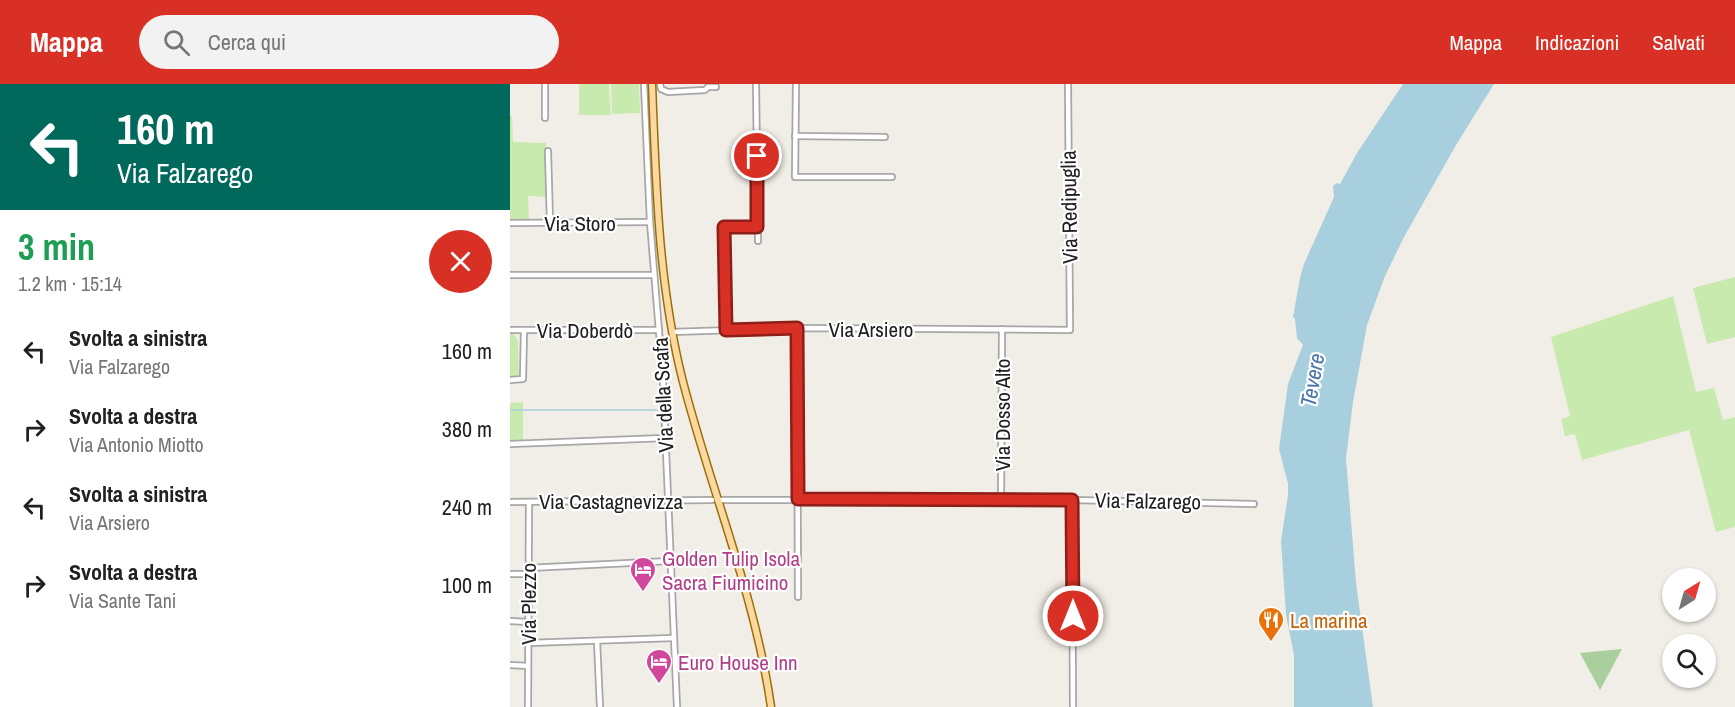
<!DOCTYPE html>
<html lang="it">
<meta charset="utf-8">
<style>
body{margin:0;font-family:"Archivo Narrow",sans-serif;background:#f2f2f2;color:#202124;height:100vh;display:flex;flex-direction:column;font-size:22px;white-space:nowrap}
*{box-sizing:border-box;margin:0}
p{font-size:20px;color:#757577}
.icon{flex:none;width:33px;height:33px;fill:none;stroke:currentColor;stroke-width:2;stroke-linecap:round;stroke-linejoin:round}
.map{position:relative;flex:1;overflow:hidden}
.panel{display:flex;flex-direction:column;background:#fff;width:510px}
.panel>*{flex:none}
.guide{background:#00695c;color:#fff;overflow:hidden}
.needle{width:39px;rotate:37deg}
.controls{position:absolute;left:1152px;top:484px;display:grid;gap:12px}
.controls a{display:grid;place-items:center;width:54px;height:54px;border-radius:50%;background:#fff;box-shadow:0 2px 4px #0004;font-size:30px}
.pin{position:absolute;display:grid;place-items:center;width:51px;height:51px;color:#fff;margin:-26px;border:3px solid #fff;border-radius:50%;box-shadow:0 2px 6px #0007}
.me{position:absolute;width:66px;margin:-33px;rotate:0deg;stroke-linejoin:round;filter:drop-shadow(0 0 4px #0008)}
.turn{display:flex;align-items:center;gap:21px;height:126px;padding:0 18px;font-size:27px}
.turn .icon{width:78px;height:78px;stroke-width:2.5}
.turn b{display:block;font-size:42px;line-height:51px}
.round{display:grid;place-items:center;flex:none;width:63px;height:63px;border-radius:32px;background:#f2f2f2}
.overview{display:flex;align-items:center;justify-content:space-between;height:102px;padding:0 18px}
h1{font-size:36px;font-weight:700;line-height:45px;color:#1e9e55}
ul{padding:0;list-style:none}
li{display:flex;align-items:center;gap:18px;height:78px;padding:0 18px}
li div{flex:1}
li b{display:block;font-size:22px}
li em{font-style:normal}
header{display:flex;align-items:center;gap:36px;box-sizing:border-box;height:84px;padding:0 30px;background:#d93025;color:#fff}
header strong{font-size:28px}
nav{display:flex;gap:33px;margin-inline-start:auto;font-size:21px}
.search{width:420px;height:54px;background:#f2f2f2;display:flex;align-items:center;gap:15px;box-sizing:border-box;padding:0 21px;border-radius:33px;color:#757577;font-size:22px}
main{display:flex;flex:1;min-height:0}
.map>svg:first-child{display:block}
.grass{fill:#c9eaae}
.forest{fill:#a9d09c}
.water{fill:#a8cfde}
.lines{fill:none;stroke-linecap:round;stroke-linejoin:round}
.stream{stroke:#a8cfde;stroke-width:1.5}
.minor-casing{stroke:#a7a7a7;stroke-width:8}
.major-casing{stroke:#9b6f01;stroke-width:9}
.minor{stroke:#fff;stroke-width:4.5}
.major{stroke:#fbd8a2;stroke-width:6}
.route-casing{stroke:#8d1f18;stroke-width:15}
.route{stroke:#d93025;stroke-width:10}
.labels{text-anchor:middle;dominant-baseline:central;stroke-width:4.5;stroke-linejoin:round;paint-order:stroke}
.street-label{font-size:21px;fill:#202020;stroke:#fff}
.hotel-label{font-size:21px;fill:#b23c85;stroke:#fff;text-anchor:start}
.food-label{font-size:21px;fill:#c56008;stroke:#fff;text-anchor:start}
.water-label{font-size:22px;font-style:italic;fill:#4a75a8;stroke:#fff}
</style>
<header>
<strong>Mappa</strong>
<div class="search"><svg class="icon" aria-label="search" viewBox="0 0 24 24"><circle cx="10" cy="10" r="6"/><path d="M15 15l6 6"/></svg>Cerca qui</div>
<nav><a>Mappa</a><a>Indicazioni</a><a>Salvati</a></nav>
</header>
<main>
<section class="panel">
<div class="guide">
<div class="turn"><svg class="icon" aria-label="left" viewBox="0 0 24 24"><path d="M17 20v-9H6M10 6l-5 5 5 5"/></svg><div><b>160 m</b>Via Falzarego</div></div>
</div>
<div class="overview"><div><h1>3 min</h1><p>1.2 km · 15:14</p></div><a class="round" style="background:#d93025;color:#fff"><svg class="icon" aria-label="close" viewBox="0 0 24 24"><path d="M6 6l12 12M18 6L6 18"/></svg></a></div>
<ul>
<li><svg class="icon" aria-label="left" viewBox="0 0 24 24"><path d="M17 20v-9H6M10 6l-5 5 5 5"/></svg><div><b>Svolta a sinistra</b><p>Via Falzarego</p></div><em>160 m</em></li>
<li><svg class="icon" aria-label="right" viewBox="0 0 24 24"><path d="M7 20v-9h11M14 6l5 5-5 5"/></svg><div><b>Svolta a destra</b><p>Via Antonio Miotto</p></div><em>380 m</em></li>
<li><svg class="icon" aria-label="left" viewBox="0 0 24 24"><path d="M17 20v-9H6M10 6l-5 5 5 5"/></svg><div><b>Svolta a sinistra</b><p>Via Arsiero</p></div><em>240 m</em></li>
<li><svg class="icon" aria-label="right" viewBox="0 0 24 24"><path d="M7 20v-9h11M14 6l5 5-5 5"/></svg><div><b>Svolta a destra</b><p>Via Sante Tani</p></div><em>100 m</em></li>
</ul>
</section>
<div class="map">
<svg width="1225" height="623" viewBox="0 0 1225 623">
<rect width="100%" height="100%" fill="#f1eee7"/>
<g class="grass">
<path d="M69,0H99L101,31H69Z"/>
<path d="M101,0H129L130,29L102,30Z"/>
<path d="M0,32H2L3,58L36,59L37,113L18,112L19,136L0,137Z"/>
<path d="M1225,193V253L1197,260L1183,204Z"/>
<path d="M1163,212L1186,308L1204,304L1213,336L1225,333V443L1206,448L1179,346L1072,376L1065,350L1055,352L1051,335L1060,332L1041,253Z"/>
<path d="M0,250H4L8,257L9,292H0Z"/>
<path d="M13,318V356L0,357V319Z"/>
</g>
<path class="forest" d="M1112,565L1090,606L1070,569Z"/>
<path class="water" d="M893,0H984L946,61L894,153L875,192L857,241L843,318L836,374L846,499L863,623H784V571L776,531L771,457L778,411V400L769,365L778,300L793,261L787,254L785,235L783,233L790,194L794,180L824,113L823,102L827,99L830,100L847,69Z"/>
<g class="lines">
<path class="stream" d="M0,326H150"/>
<defs>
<g id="minor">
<path d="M134,0L140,138L153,296L167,623"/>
<path d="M150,0L151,5L158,8L195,6L198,3H206"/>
<path d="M246,0L248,157"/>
<path d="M286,0L285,93H382"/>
<path d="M35,34V0"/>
<path d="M285,52L375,53"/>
<path d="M38,67L40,139"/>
<path d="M0,139L140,138"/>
<path d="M0,191H143"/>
<path d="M287,244L288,513"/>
<path d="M0,246H149"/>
<path d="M216,246L214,143H247"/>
<path d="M162,248L287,244L560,246L558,0"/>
<path d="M0,296L13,295L14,246"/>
<path d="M0,360L155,354"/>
<path d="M207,416H562L744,420"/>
<path d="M562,416L563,623"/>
<path d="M491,417L492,245"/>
<path d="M0,418L202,416"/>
<path d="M18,484L160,477"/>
<path d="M0,490H18"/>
<path d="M0,537L18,538"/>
<path d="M87,557L90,623"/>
<path d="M18,559L163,554"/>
<path d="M0,581L18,582"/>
<path d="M18,623L19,418"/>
</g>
<path id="major" d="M142,0C146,99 148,197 172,294C200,404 245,510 261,623"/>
</defs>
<use href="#minor" class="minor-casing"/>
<use href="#major" class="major-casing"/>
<use href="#minor" class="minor"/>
<use href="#major" class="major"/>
</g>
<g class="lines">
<defs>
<path id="route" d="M247,72V143H214L216,246L287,244L288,415L562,416L563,532"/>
</defs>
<use href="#route" class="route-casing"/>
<use href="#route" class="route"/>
</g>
<defs>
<symbol id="hotel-pin" viewBox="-11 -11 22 30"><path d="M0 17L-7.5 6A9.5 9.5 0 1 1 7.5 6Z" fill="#d1479c" stroke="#fff"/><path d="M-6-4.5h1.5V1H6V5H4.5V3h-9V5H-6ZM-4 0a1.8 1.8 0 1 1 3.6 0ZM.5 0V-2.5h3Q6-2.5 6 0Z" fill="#fff"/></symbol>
<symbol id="restaurant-pin" viewBox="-11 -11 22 30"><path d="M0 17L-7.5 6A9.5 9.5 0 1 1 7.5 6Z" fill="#e8710a" stroke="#fff"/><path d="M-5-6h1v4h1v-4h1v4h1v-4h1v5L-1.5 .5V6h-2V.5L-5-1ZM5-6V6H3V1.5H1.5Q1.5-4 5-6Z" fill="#fff"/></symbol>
</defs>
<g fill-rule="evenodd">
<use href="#hotel-pin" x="118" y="471" width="30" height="40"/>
<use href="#restaurant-pin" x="746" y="521" width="30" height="40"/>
<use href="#hotel-pin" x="134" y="563" width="30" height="40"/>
</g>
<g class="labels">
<g class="street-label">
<text transform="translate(559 123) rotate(-91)">Via Redipuglia</text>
<text x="70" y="139">Via Storo</text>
<text x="361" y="245">Via Arsiero</text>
<text x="75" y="246">Via Doberdò</text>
<text transform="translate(153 311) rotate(-93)">Via della Scafa</text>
<text transform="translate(492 331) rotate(-90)">Via Dosso Alto</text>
<text x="101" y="417">Via Castagnevizza</text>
<text transform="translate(638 417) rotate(1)">Via Falzarego</text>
<text transform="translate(18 520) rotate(-90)">Via Plezzo</text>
</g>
<g class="hotel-label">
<text x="152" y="474">Golden Tulip Isola<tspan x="152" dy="24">Sacra Fiumicino</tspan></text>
<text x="168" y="578">Euro House Inn</text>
</g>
<g class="food-label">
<text x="780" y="536">La marina</text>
</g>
<g class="water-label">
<text transform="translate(802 296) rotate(-80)">Tevere</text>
</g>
</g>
</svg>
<div class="controls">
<a><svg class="needle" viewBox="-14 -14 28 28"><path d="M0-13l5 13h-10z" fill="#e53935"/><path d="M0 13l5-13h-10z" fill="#757577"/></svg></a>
<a><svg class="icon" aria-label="search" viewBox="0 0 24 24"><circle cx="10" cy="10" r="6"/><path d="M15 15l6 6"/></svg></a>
</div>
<div class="pin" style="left:247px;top:72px;background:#d93025"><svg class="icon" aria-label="arrive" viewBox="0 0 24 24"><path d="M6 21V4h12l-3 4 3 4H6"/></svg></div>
<svg class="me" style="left:563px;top:532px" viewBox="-20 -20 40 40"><circle r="17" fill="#d93025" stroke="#fff" stroke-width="3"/><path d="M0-11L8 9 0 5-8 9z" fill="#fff"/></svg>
</div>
</main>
